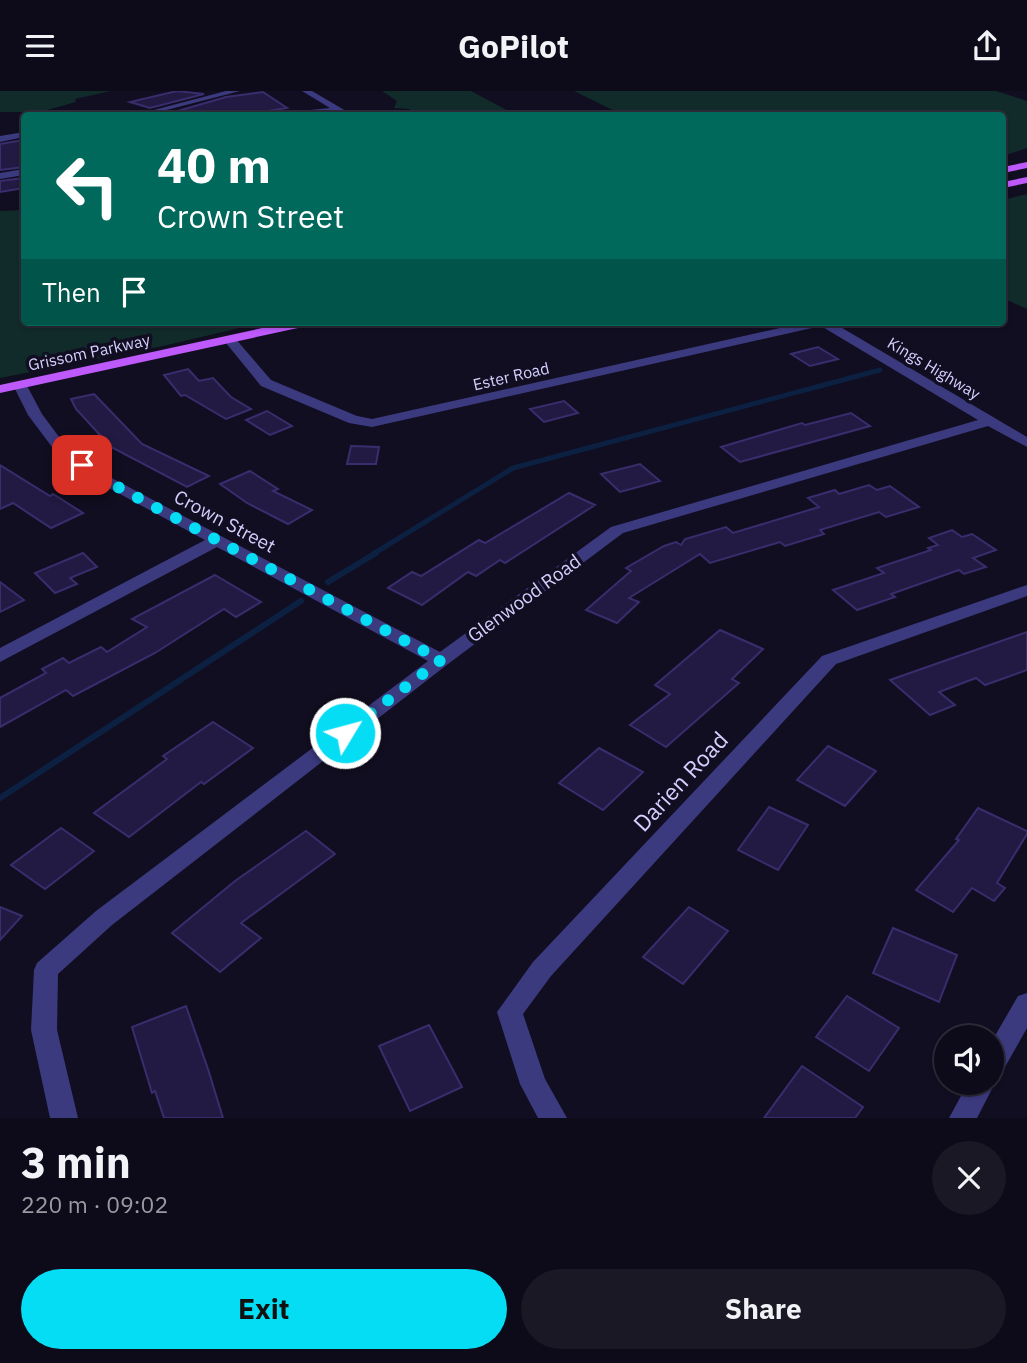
<!DOCTYPE html>
<meta charset="utf-8">
<style>
body{margin:0;font-family:"IBM Plex Sans",sans-serif;background:#1b1826;color:#f1f3f6;height:100vh;display:flex;flex-direction:column;font-size:26px;white-space:nowrap}
*{box-sizing:border-box;margin:0}
p{font-size:23px;color:#9a9aa2}
.icon{flex:none;width:38px;height:38px;fill:none;stroke:currentColor;stroke-width:2;stroke-linecap:round;stroke-linejoin:round}
.map{position:relative;height:1027px;overflow:hidden}
.sheet{display:flex;flex-direction:column;background:#0d0a19;flex:1}
.sheet>*{flex:none}
.guide{position:absolute;left:21px;top:21px;width:985px;height:214px;border-radius:7px;box-shadow:0 2px 5px #0004,0 0 0 2px #2d2b38;background:#00695c;color:#fff;overflow:hidden}
.tools{position:absolute;left:934px;top:934px;display:grid;gap:14px}
.tools a{display:grid;place-items:center;width:70px;height:70px;border-radius:50%;background:#0d0a19;box-shadow:0 2px 5px #0004,0 0 0 2px #2d2b38;font-size:35px}
.pin{position:absolute;display:grid;place-items:center;width:60px;height:60px;color:#fff;margin:-30px;border-radius:14px;box-shadow:0 4px 10px #0006}
.me{position:absolute;width:77px;margin:-38px;rotate:53deg;stroke-linejoin:round;filter:drop-shadow(0 0 5px #0008)}
.turn{display:flex;align-items:center;gap:24px;height:147px;padding:0 21px;font-size:32px}
.turn .icon{width:91px;height:91px;stroke-width:2.5}
.turn b{display:block;font-size:49px;line-height:60px}
.then{display:flex;align-items:center;height:66px;padding:0 21px;background:#0003;gap:14px;font-size:26px}
.round{display:grid;place-items:center;flex:none;width:74px;height:74px;border-radius:37px;background:#1b1826}
.headline{display:flex;align-items:center;justify-content:space-between;height:119px;padding:0 21px}
h1{font-size:42px;font-weight:800;line-height:52px}
.button{display:flex;gap:14px;margin-top:auto;padding:14px 21px}
.button a{flex:1;height:80px;border-radius:42px;background:#05ddf4;color:#111;font-size:28px;font-weight:800;line-height:80px;text-align:center}
.button a+a{background:#1b1826;color:#f1f3f6}
header{display:flex;justify-content:space-between;align-items:center;height:91px;padding:0 21px;background:#0d0a19;font-size:32px;font-weight:800}
.map>svg:first-child{display:block}
.green{fill:#112b2a}
.lines{fill:none;stroke-linecap:round;stroke-linejoin:round}
.stream-far1{stroke:#0c2042;stroke-width:5}
.stream{stroke:#0c2042;stroke-width:6}
.building{fill:#221a42;stroke:#392d6d;stroke-width:2}
.minor{fill:#3c3a7f;fill-rule:evenodd}
.major{fill:#be59fb;fill-rule:evenodd}
.route{stroke:#05ddf4;stroke-width:12;stroke-dasharray:0 21.6}
.labels{text-anchor:middle;dominant-baseline:central;stroke-width:7;stroke-linejoin:round;paint-order:stroke}
.far-street-label{font-size:16px;fill:#d4cffe;stroke:#110e21}
.street-label{font-size:19px;fill:#d4cffe;stroke:#110e21}
.near-street-label{font-size:23px;fill:#d4cffe;stroke:#110e21}
</style>
<header><svg class="icon" aria-label="menu" viewBox="0 0 24 24"><path d="M4 6h16M4 12h16M4 18h16"/></svg>GoPilot<svg class="icon" aria-label="share" viewBox="0 0 24 24"><path d="M12 15V3M7 8l5-5 5 5M5 13v7h14v-7"/></svg></header>
<div class="map">
<svg width="1027" height="1027" viewBox="0 0 1027 1027">
<rect width="100%" height="100%" fill="#110e21"/>
<g class="green">
<path d="M0,0H111L75,8L76,11L40,21H0Z"/>
<path d="M382,0H471L516,24H418L409,18L394,17L397,10Z"/>
<path d="M574,0H996L1027,10V57L1003,65V24H623Z"/>
<path d="M1027,103V218L1003,207V109Z"/>
<path d="M24,119V231H265L163,255L0,287V120Z"/>
</g>
<g class="lines">
<path class="stream-far1" d="M373,463L513,377L880,279"/>
<g class="stream">
<path d="M328,491L376,462"/>
<path d="M0,707L301,510"/>
</g>
</g>
<g class="building">
<path d="M177,0L204,3L150,17L130,11Z"/>
<path d="M263,1L287,17L243,24H164L226,6Z"/>
<path d="M24,49V76L0,79V53Z"/>
<path d="M24,87V97L0,101V90Z"/>
<path d="M818,256L838,268L810,275L791,263Z"/>
<path d="M188,278L199,290L213,287L231,306L251,318L226,328L185,304L181,305L164,284Z"/>
<path d="M94,303L142,353L209,385L187,396L111,356L76,318L71,308Z"/>
<path d="M564,310L578,322L544,331L530,318Z"/>
<path d="M267,320L292,335L270,344L246,329Z"/>
<path d="M851,322L870,335L740,371L721,356L802,332L805,334Z"/>
<path d="M351,355L379,356L376,373H347Z"/>
<path d="M640,373L660,390L620,401L601,383Z"/>
<path d="M0,374L50,405L53,403L83,422L51,437L13,412L0,418Z"/>
<path d="M250,380L278,398L273,400L312,419L288,433L247,412L220,393Z"/>
<path d="M869,394L877,399L890,395L919,416L886,426L879,421L820,439L824,443L785,455L780,451L710,472L700,463L629,507L639,511L617,532L586,519L631,480L626,477L664,455L676,451L681,454L685,448L726,436L733,442L819,416L808,407L835,399L839,403Z"/>
<path d="M569,402L595,414L505,472L500,469L476,485L468,481L422,514L388,497L412,481L421,485L479,449L485,452Z"/>
<path d="M952,439L962,446L972,443L996,459L973,467L986,476L964,483L959,479L891,503L895,506L857,519L833,499L884,482L877,477L931,459L928,457L938,454L929,447Z"/>
<path d="M83,462L97,476L70,487L77,493L55,502L35,482Z"/>
<path d="M215,484L261,511L236,526L224,518L155,562L73,605L66,599L0,636V607L46,582L42,578L63,567L69,572L101,556L107,561L147,536L132,528Z"/>
<path d="M0,491L24,509L0,521Z"/>
<path d="M720,539L763,558L732,588L739,592L666,656L630,634L670,603L655,594Z"/>
<path d="M1027,541V579L985,594L976,587L939,601L955,614L930,624L890,589Z"/>
<path d="M213,631L253,657L204,693L201,691L129,746L94,722L167,668L163,665Z"/>
<path d="M828,655L876,680L845,715L797,689Z"/>
<path d="M599,657L643,681L603,719L559,692Z"/>
<path d="M769,716L808,734L778,779L738,759Z"/>
<path d="M978,717L1027,740V743L997,792L1005,797L994,810L972,797L953,821L916,799L959,749L956,748Z"/>
<path d="M61,737L94,760L45,798L11,774Z"/>
<path d="M306,740L335,763L241,832L261,847L220,881L172,842L235,790Z"/>
<path d="M0,816L22,825L0,849Z"/>
<path d="M689,816L728,840L683,893L643,866Z"/>
<path d="M893,837L957,864L939,911L873,882Z"/>
<path d="M847,905L899,937L869,980L816,946Z"/>
<path d="M186,915L208,978L223,1027H164L155,1000L152,1002L132,936Z"/>
<path d="M429,934L462,996L410,1020L379,955Z"/>
<path d="M802,975L863,1016L855,1027H764Z"/>
</g>
<g class="lines">
<g class="minor">
<path d="M226,0H240L147,24H135Z"/>
<path d="M302,0H312L346,20L342,22L286,24L290,21L330,17Z"/>
<path d="M24,41V46L0,51V45Z"/>
<path d="M24,78V84L0,88V82Z"/>
<path d="M807,231H832L1027,346V356L988,335L623,442L448,573L112,834L58,883L57,939L78,1027H50L31,939L34,879L37,872L96,820L428,570L217,456L0,571V557L205,449L96,390L58,364L28,324L13,294L15,291H25L42,323L68,358L106,384L440,561L611,436L978,329L821,235L372,336L349,332L261,295L226,252V246H234L271,289L357,325L372,328Z"/>
<path d="M1027,494V505L836,573L551,885L523,923L545,988L567,1027H538L520,993L497,921L533,871L822,565Z"/>
<path d="M1027,902V937L1001,983L993,986L995,992L977,1027H949L968,992H992V950L1018,905Z"/>
</g>
<g class="major">
<path d="M1027,71V77L1003,82V76Z"/>
<path d="M1027,86V92L1003,97V91Z"/>
<path d="M290,231H313L307,235L0,302V294Z"/>
</g>
</g>
<g class="lines">
<path class="route" d="M82,374L101,387L441,569L345,642"/>
</g>
<g class="labels">
<g class="far-street-label">
<text transform="translate(89 261) rotate(-12)">Grissom Parkway</text>
<text transform="translate(934 277) rotate(31)">Kings Highway</text>
<text transform="translate(511 285) rotate(-13)">Ester Road</text>
</g>
<g class="street-label">
<text transform="translate(225 430) rotate(28)">Crown Street</text>
<text transform="translate(524 507) rotate(-36)">Glenwood Road</text>
</g>
<g class="near-street-label">
<text transform="translate(680 690) rotate(-47)">Darien Road</text>
</g>
</g>
</svg>
<div class="tools">
<a><svg class="icon" aria-label="sound" viewBox="0 0 24 24"><path d="M4 9h4l5-4v14l-5-4H4zM17 9q2 3 0 6"/></svg></a>
</div>
<div class="pin" style="left:82px;top:374px;background:#d93025"><svg class="icon" aria-label="arrive" viewBox="0 0 24 24"><path d="M6 21V4h12l-3 4 3 4H6"/></svg></div>
<svg class="me" style="left:345px;top:642px" viewBox="-20 -20 40 40"><circle r="17" fill="#05ddf4" stroke="#fff" stroke-width="3"/><path d="M0-11L8 9 0 5-8 9z" fill="#fff"/></svg>
<div class="guide">
<div class="turn"><svg class="icon" aria-label="left" viewBox="0 0 24 24"><path d="M17 20v-9H6M10 6l-5 5 5 5"/></svg><div><b>40 m</b>Crown Street</div></div>
<div class="then">Then<svg class="icon" aria-label="arrive" viewBox="0 0 24 24"><path d="M6 21V4h12l-3 4 3 4H6"/></svg></div>
</div>
</div>
<section class="sheet">
<div class="headline"><div><h1>3 min</h1><p>220 m · 09:02</p></div><a class="round"><svg class="icon" aria-label="close" viewBox="0 0 24 24"><path d="M6 6l12 12M18 6L6 18"/></svg></a></div>
<div class="button"><a>Exit</a><a>Share</a></div>
</section>
